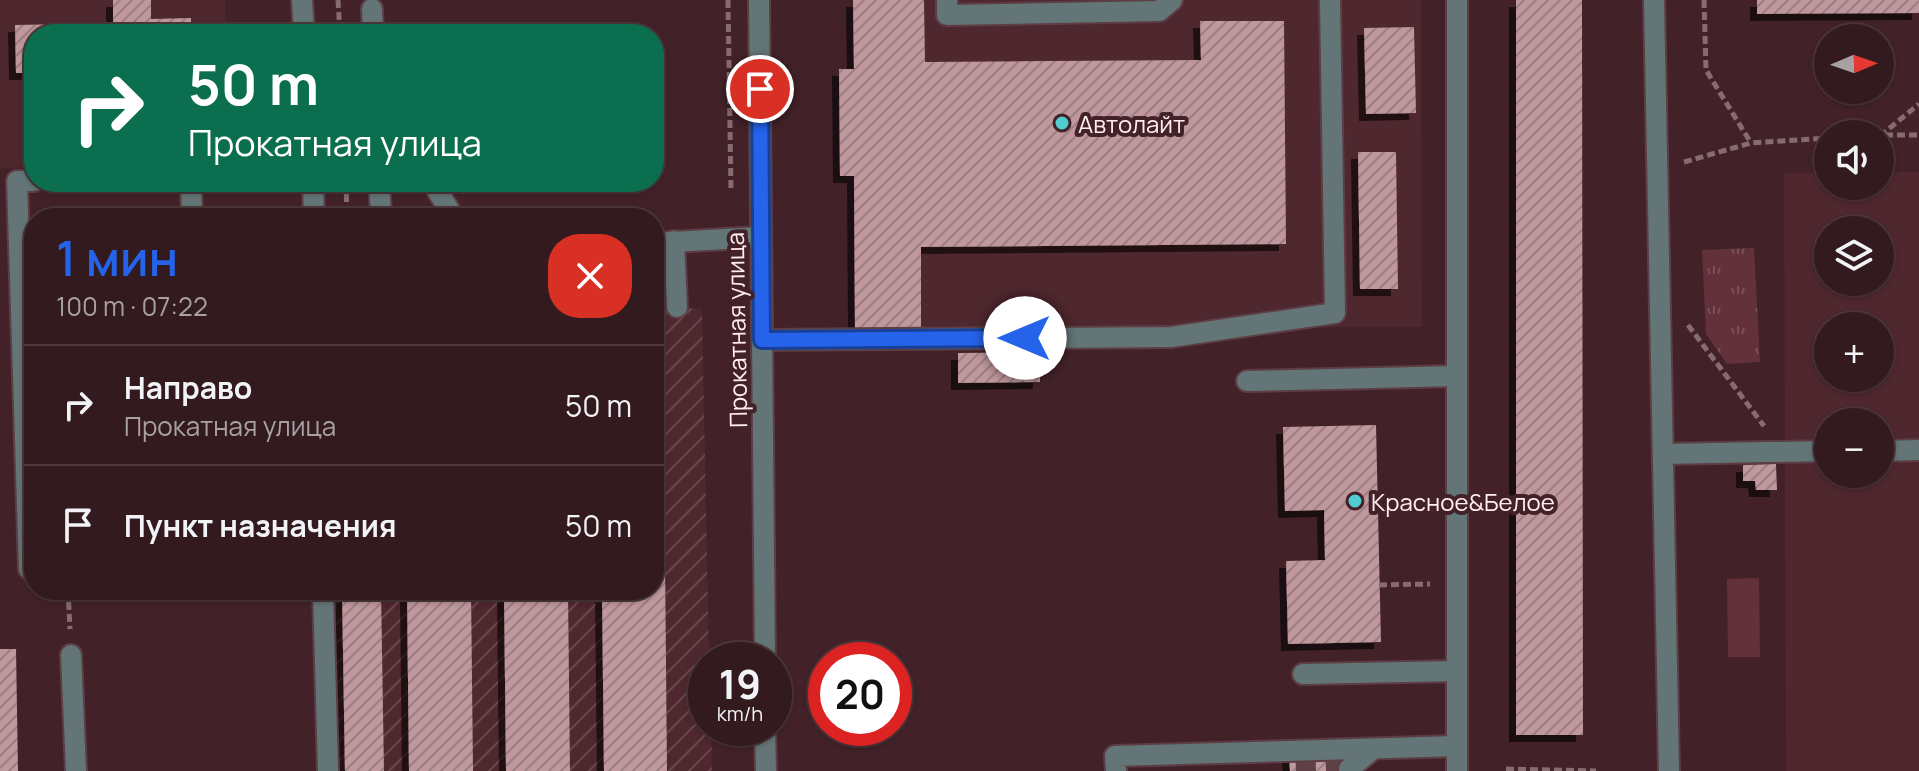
<!DOCTYPE html>
<html lang="ru">
<meta charset="utf-8">
<style>
body{margin:0;font-family:Manrope,sans-serif;background:#3d272b;color:#f1f3f6;height:100vh;display:flex;flex-direction:column;font-size:30px;white-space:nowrap}
*{box-sizing:border-box;margin:0}
p{font-size:26px;color:#a8a1a4}
.icon{flex:none;width:44px;height:44px;fill:none;stroke:currentColor;stroke-width:2;stroke-linecap:round;stroke-linejoin:round}
.map{position:relative;flex:1;overflow:hidden}
.details{position:absolute;left:24px;top:208px;width:640px;height:392px;display:flex;flex-direction:column;background:#321a1e;border-radius:32px;box-shadow:0 2px 6px #0004,0 0 0 2px #4d383c}
.details>*{flex:none}
.guide{position:absolute;left:24px;top:24px;width:640px;height:168px;border-radius:32px;box-shadow:0 2px 6px #0004,0 0 0 2px #4d383c;background:#0b6e4f;color:#fff;overflow:hidden}
.needle{width:52px;rotate:88deg}
.buttons{position:absolute;left:1814px;top:24px;display:grid;gap:16px}
.buttons a{display:grid;place-items:center;width:80px;height:80px;border-radius:50%;background:#321a1e;box-shadow:0 2px 6px #0004,0 0 0 2px #4d383c;font-size:40px}
.speed{position:absolute;left:688px;top:642px;display:flex;gap:16px;font-size:40px;font-weight:700;text-align:center}
.speed>*{display:grid;place-content:center;width:104px;height:104px;border-radius:50%;background:#321a1e;box-shadow:0 2px 6px #0004,0 0 0 2px #4d383c;line-height:1}
.speed small{font-size:20px;font-weight:400}
.speed .limit{border:12px solid #d22;background:#fff;color:#111}
.pin{position:absolute;display:grid;place-items:center;width:68px;height:68px;color:#fff;margin:-34px;border:4px solid #fff;border-radius:50%;box-shadow:0 2px 8px #0007}
.me{position:absolute;width:88px;margin:-44px;rotate:270deg;stroke-linejoin:round;filter:drop-shadow(0 0 6px #0008)}
.turn{display:flex;align-items:center;gap:28px;height:168px;padding:0 32px;font-size:36px}
.turn .icon{width:104px;height:104px;stroke-width:2.5}
.turn b{display:block;font-size:56px;line-height:68px}
.round{display:grid;place-items:center;flex:none;width:84px;height:84px;border-radius:32px;background:#3d272b}
.headline{display:flex;align-items:center;justify-content:space-between;height:136px;padding:0 32px}
h1{font-size:48px;font-weight:600;line-height:60px;color:#2563eb}
ul{padding:0;list-style:none}
li{display:flex;align-items:center;gap:24px;height:120px;padding:0 32px;border-top:2px solid #4d383c}
li div{flex:1}
li b{display:block;font-size:30px}
li em{font-style:normal}
.map>svg:first-child{display:block}
.built{fill:#4f272e;fill-rule:evenodd}
.industrial{fill:url(#industrial-furrows)}
.green{fill:#63313a}
.park{fill:url(#park-tufts)}
.building{fill:url(#building-hatch);filter:url(#shadow)}
.lines{fill:none;stroke-linecap:round;stroke-linejoin:round}
.minor-tunnel{stroke:#5e4046;stroke-width:20;stroke-dasharray:20 10;stroke-linecap:butt}
.minor-casing{stroke:#5c3e44;stroke-width:24}
.path{stroke:#866b6f;stroke-width:5;stroke-dasharray:8 4;stroke-linecap:butt}
.minor{stroke:#637576;stroke-width:20}
.route-casing{stroke:#184099;stroke-width:20}
.route{stroke:#2563eb;stroke-width:14}
.poi-dot{fill:#51ccd2;stroke:#422228;stroke-width:3}
.labels{text-anchor:middle;dominant-baseline:central;stroke-width:8;stroke-linejoin:round;paint-order:stroke}
.poi-label{font-size:24px;fill:#ffedef;stroke:#422228;text-anchor:start}
.street-label{font-size:24px;fill:#ffedef;stroke:#422228}
</style>
<div class="map">
<svg width="1919" height="771" viewBox="0 0 1919 771">
<defs>
<pattern id="industrial-furrows" width="10" height="10" patternUnits="userSpaceOnUse" patternTransform="scale(2)"><rect width="10" height="10" fill="#4f272e"/><path d="M-1 1l2-2M0 10L10 0M9 11l2-2" fill="none" stroke="#69474d"/></pattern>
<pattern id="park-tufts" width="24" height="20" patternUnits="userSpaceOnUse" patternTransform="scale(2)"><rect width="24" height="20" fill="#63313a"/><path d="M3 7l-1-3M5 7V3M7 7l1-3M15 17l-1-3M17 17v-4M19 17l1-3" fill="none" stroke="#7a4f57"/></pattern>
<pattern id="building-hatch" width="6" height="6" patternUnits="userSpaceOnUse" patternTransform="scale(2)"><rect width="6" height="6" fill="#bf979c"/><path d="M-1 1l2-2M0 6l6-6M5 7l2-2" fill="none" stroke="#9c7f83"/></pattern>
<filter id="shadow"><feDropShadow dx="-7" dy="7" stdDeviation="0" flood-color="#0009"/></filter>
</defs>
<rect width="100%" height="100%" fill="#422228"/>
<g class="built">
<path d="M0,0H225L226,34H34V167L0,168Z"/>
<path d="M853,0H1421L1422,327L855,330L854,177L840,176L839,69H854Z"/>
<path d="M1919,172V771H1786L1784,173H1828V186H1880V173ZM1828,230H1880V282H1828ZM1828,326H1880V378H1828ZM1828,422H1880V474H1828Z"/>
</g>
<path class="industrial" d="M654,306L702,309L709,660H706V728H711L712,771H337L333,590H654Z"/>
<path class="green" d="M1759,578L1760,657H1728L1727,579Z"/>
<path class="park" d="M1754,248L1760,362L1727,364L1706,334L1702,250Z"/>
<g class="building">
<path d="M113,0H151V19L191,18V34H34V73H16L15,25L113,23Z"/>
<path d="M853,0H924L925,62L1201,60L1200,21H1284L1286,244L921,247V330H855L854,176H840L839,69H854Z"/>
<path d="M1516,0H1582L1583,735H1516Z"/>
<path d="M1757,0H1919V13L1757,14Z"/>
<path d="M1414,27L1416,113L1366,114L1364,28Z"/>
<path d="M1358,152H1396L1398,289H1360Z"/>
<path d="M654,341H663L667,771H604L602,590H654Z"/>
<path d="M1040,352V382L958,383V353Z"/>
<path d="M1376,425L1381,642L1288,644L1286,561L1325,560L1324,510L1285,511L1283,427Z"/>
<path d="M1776,464L1777,490H1756L1755,481H1743V465Z"/>
<path d="M342,590H381L384,771H345Z"/>
<path d="M407,590H471L473,771H409Z"/>
<path d="M504,590H568L570,771H506Z"/>
<path d="M0,649H16L18,771H0Z"/>
<path d="M1289,756L1348,757L1349,771H1290Z"/>
</g>
<g class="lines">
<path class="minor-tunnel" d="M1296,771L1349,769"/>
<defs>
<g id="minor">
<path d="M302,0L304,34"/>
<path d="M759,0L765,660"/>
<path d="M947,0V15L1159,11L1172,0"/>
<path d="M1654,0L1669,771"/>
<path d="M372,9L373,34"/>
<path d="M34,181H17L29,569H34"/>
<path d="M191,182L192,218"/>
<path d="M313,182L314,218"/>
<path d="M379,182L381,214L385,218"/>
<path d="M437,182V190L454,218"/>
<path d="M674,241L677,307"/>
<path d="M654,243L761,237"/>
<path d="M762,340L1171,337L1335,313L1330,0"/>
<path d="M1247,381L1457,376"/>
<path d="M1880,451L1919,450"/>
<path d="M1663,454L1828,451"/>
<path d="M323,590L328,771"/>
<path d="M71,655L76,771"/>
<path d="M1303,674L1457,671"/>
<path d="M765,728L766,771"/>
<path d="M1349,769L1372,750"/>
<path d="M1116,771L1115,756L1457,746"/>
<path d="M1457,771V0"/>
</g>
</defs>
<use href="#minor" class="minor-casing"/>
<g class="path">
<path d="M338,0L340,34"/>
<path d="M728,0L731,191"/>
<path d="M1704,0L1706,70L1751,143"/>
<path d="M1885,135H1919"/>
<path d="M1880,136L1919,104"/>
<path d="M1684,162L1751,143L1828,138"/>
<path d="M346,182L347,218"/>
<path d="M1688,325L1764,426"/>
<path d="M1379,585L1430,584"/>
<path d="M68,590L70,629"/>
<path d="M1506,769L1596,771"/>
</g>
<use href="#minor" class="minor"/>
</g>
<g class="lines">
<defs>
<path id="route" d="M760,89L762,340L1025,338"/>
</defs>
<use href="#route" class="route-casing"/>
<use href="#route" class="route"/>
</g>
<g class="poi-dot">
<circle cx="1062" cy="123" r="8"/>
<circle cx="1355" cy="501" r="8"/>
</g>
<g class="labels">
<g class="poi-label">
<text x="1078" y="123">Автолайт</text>
<text x="1371" y="501">Красное&amp;Белое</text>
</g>
<g class="street-label">
<text transform="translate(736 330) rotate(-91)">Прокатная улица</text>
</g>
</g>
</svg>
<div class="buttons">
<a><svg class="needle" viewBox="-14 -14 28 28"><path d="M0-13l5 13h-10z" fill="#e53935"/><path d="M0 13l5-13h-10z" fill="#a8a1a4"/></svg></a>
<a><svg class="icon" aria-label="sound" viewBox="0 0 24 24"><path d="M4 9h4l5-4v14l-5-4H4zM17 9q2 3 0 6"/></svg></a>
<a><svg class="icon" aria-label="layers" viewBox="0 0 24 24"><path d="M12 4l9 5-9 5-9-5zM3 14l9 5 9-5"/></svg></a>
<a>+</a>
<a>−</a>
</div>
<div class="speed"><div>19<small>km/h</small></div><div class="limit">20</div></div>
<div class="pin" style="left:760px;top:89px;background:#d93025"><svg class="icon" aria-label="arrive" viewBox="0 0 24 24"><path d="M6 21V4h12l-3 4 3 4H6"/></svg></div>
<svg class="me" style="left:1025px;top:338px" viewBox="-20 -20 40 40"><circle r="19" fill="#fff"/><path d="M0-13L10 11 0 6-10 11z" fill="#2563eb"/></svg>
<div class="guide">
<div class="turn"><svg class="icon" aria-label="right" viewBox="0 0 24 24"><path d="M7 20v-9h11M14 6l5 5-5 5"/></svg><div><b>50 m</b>Прокатная улица</div></div>
</div>
<section class="details">
<div class="headline"><div><h1>1 мин</h1><p>100 m · 07:22</p></div><a class="round" style="background:#d93025;color:#fff"><svg class="icon" aria-label="close" viewBox="0 0 24 24"><path d="M6 6l12 12M18 6L6 18"/></svg></a></div>
<ul>
<li><svg class="icon" aria-label="right" viewBox="0 0 24 24"><path d="M7 20v-9h11M14 6l5 5-5 5"/></svg><div><b>Направо</b><p>Прокатная улица</p></div><em>50 m</em></li>
<li><svg class="icon" aria-label="arrive" viewBox="0 0 24 24"><path d="M6 21V4h12l-3 4 3 4H6"/></svg><div><b>Пункт назначения</b></div><em>50 m</em></li>
</ul>
</section>
</div>
